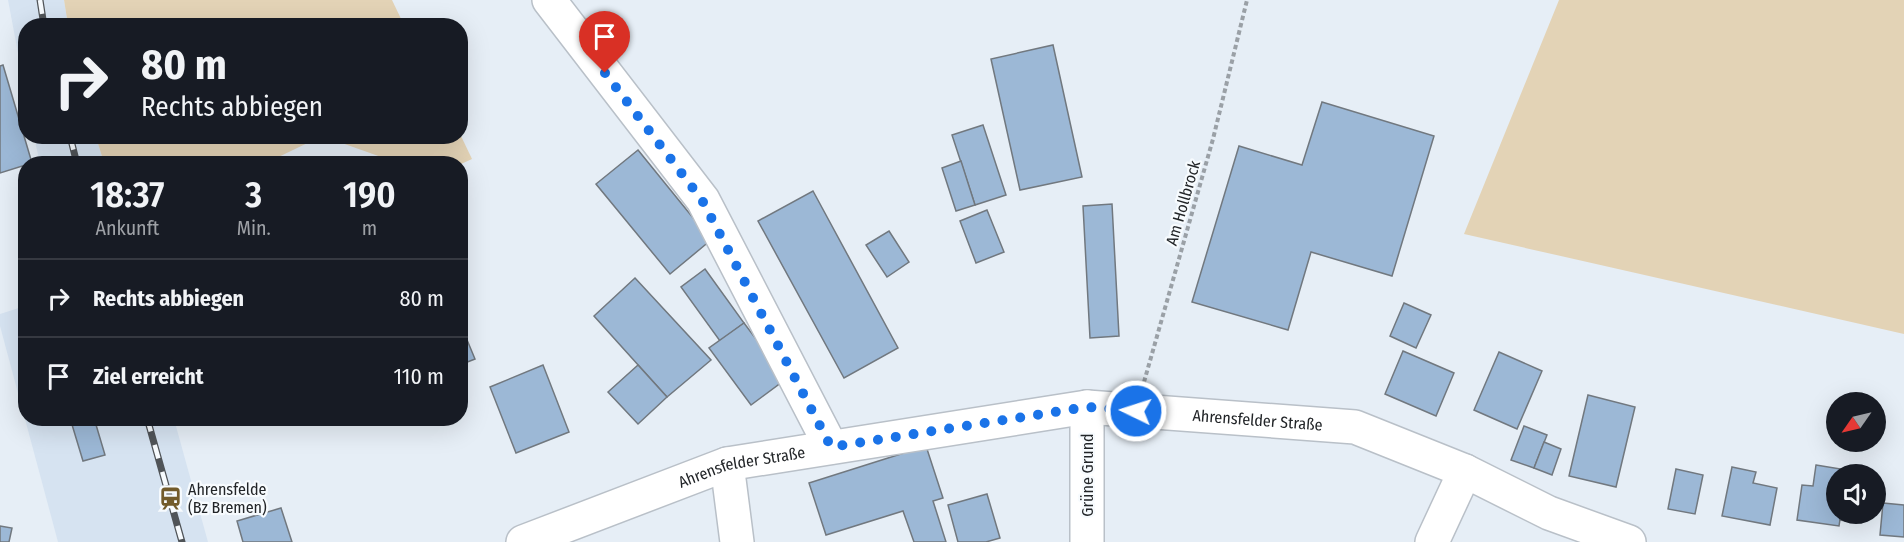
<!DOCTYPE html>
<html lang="de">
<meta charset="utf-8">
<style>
body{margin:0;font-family:"Fira Sans Condensed",sans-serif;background:#242831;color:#f1f3f6;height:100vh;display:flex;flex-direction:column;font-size:22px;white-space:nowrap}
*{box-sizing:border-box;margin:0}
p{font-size:20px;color:#9ea1a6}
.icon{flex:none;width:33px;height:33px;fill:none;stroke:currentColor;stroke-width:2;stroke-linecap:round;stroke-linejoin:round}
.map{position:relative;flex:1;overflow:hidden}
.side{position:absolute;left:18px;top:156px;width:450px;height:270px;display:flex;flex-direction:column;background:#171b24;border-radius:24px;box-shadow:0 6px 24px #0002}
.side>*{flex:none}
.top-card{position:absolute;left:18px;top:18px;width:450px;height:126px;border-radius:24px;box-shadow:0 6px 24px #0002;background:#171b24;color:#f1f3f6;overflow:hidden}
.needle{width:39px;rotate:236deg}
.tools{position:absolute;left:1826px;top:392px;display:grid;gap:12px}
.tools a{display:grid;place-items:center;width:60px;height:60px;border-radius:50%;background:#171b24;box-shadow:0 6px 24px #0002;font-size:30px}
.pin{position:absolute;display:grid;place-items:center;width:51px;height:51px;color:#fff;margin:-62px -26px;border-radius:50% 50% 50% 0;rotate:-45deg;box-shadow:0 0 6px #0007}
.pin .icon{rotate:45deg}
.me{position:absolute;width:66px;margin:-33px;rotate:274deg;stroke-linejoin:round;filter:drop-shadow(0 0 4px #0008)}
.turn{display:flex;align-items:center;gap:21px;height:126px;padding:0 24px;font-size:27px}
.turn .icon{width:78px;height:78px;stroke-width:2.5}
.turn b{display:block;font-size:42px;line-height:51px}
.eta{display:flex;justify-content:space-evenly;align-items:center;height:102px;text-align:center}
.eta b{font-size:36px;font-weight:600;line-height:42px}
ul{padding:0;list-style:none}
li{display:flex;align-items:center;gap:18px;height:78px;padding:0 24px;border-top:2px solid #363941}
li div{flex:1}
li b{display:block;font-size:22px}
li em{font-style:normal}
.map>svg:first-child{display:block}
.built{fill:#d6e3f1}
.green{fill:#e3d3b6}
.building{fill:#9cb8d6;stroke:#71787f;stroke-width:1.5}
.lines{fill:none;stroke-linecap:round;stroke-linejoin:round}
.minor-casing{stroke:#b9c0c8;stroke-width:36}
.path{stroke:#9aa0a6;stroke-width:4;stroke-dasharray:4.5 3;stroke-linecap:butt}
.minor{stroke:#fff;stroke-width:33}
.rail-casing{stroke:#505458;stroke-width:7}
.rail{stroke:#f7fbfe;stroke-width:4.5;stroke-dasharray:14;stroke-linecap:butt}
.route{stroke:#1a73e8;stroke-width:10;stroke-dasharray:0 18}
.labels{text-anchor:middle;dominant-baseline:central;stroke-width:4.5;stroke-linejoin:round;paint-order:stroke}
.street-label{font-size:16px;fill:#222528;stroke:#f7fbfe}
.poi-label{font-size:16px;fill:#222528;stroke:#f7fbfe;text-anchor:start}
</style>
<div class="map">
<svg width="1904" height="542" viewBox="0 0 1904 542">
<rect width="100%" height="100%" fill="#e6eef6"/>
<g class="built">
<path d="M8,0H64L68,25L26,26L25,90Z"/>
<path d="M34,137H96L104,163H40Z"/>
<path d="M25,306L26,418L174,419L208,542H58L0,326V314Z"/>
</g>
<g class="green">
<path d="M64,0H392L404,25H68Z"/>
<path d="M1559,0H1904V334L1464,234Z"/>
<path d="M461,136L472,159L461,164L398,163L325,137Z"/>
<path d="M96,137V136L320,137L266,163H104Z"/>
</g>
<g class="building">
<path d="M1053,45L1082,177L1020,190L991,59Z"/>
<path d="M3,65L32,163L0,173V66Z"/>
<path d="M1322,102L1434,136L1392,276L1311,252L1288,330L1192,302L1239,146L1302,165Z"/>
<path d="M983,125L1006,195L975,205L952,135Z"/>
<path d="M638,150L711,240L670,274L596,184Z"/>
<path d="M961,161L975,205L956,211L942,168Z"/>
<path d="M813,191L898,348L844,378L758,221Z"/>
<path d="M1112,204L1119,336L1090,338L1083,206Z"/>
<path d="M987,210L1004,252L976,263L960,221Z"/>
<path d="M889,231L909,262L887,277L866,245Z"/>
<path d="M705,269L744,323L720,341L681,287Z"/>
<path d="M635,278L711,360L667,397L594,316Z"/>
<path d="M1404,303L1431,315L1416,348L1390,336Z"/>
<path d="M460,323L475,359L460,365Z"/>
<path d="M744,323L786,379L751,405L709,348Z"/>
<path d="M1403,351L1454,373L1436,416L1385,394Z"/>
<path d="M1499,352L1542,371L1517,429L1474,410Z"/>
<path d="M543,365L569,432L516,453L490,387Z"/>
<path d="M638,365L667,397L638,424L608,392Z"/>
<path d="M1588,395L1635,407L1616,487L1569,476Z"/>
<path d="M70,418H94L105,455L83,461Z"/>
<path d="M1524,426L1547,435L1534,468L1511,460Z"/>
<path d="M1544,442L1561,449L1552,475L1534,468Z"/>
<path d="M926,446L943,498L933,501L946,542H914L903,511L826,535L809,483Z"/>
<path d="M1816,465L1847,470L1846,474H1836V513H1841L1839,526L1797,520L1802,485L1813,486Z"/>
<path d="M1732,467L1756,472L1753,483L1777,488L1770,525L1722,516Z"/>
<path d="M1676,469L1703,475L1695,514L1668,509Z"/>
<path d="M987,494L1000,538L986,542H958L948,505Z"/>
<path d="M1883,503L1904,505V537L1880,535Z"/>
<path d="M281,508L292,542H243L237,521Z"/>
<path d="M1841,513H1862L1861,523L1840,520Z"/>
<path d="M0,526L12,528L9,542H0Z"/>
</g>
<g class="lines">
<defs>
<g id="minor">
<path d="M549,0L703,200L831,447"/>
<path d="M727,464L737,542"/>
<path id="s1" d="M523,542L727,464L1087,407L1355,427L1465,471L1549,513L1629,542"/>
<path d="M1087,542V407"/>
<path d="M1432,542L1465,471"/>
</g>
</defs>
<use href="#minor" class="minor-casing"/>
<path class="path" d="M1144,382L1213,139L1247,0"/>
<use href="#minor" class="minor"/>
<defs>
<g id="rail">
<path d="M40,0L44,26"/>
<path d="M70,136L77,164"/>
<path d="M147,418L182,542"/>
</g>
</defs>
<use href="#rail" class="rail-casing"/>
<use href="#rail" class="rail"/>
</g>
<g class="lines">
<path class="route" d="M605,73L702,200L831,447L1087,407L1136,411"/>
</g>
<defs>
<symbol id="station-bare" viewBox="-9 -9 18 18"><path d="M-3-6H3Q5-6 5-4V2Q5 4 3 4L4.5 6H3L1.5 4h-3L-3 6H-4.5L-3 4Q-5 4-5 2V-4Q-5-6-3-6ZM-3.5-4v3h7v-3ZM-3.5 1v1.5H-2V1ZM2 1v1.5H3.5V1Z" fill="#725b2b" stroke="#f7fbfe" stroke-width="2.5" paint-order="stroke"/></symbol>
</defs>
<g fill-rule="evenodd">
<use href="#station-bare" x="154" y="482" width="33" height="33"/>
</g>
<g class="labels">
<g class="street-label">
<text transform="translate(1183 203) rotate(-74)">Am Hollbrock</text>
<text stroke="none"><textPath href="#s1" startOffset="754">Ahrensfelder Straße</textPath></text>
<text stroke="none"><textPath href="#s1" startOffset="232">Ahrensfelder Straße</textPath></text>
<text transform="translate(1087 475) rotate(-90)">Grüne Grund</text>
</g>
<g class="poi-label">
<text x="188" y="489">Ahrensfelde<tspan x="188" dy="18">(Bz Bremen)</tspan></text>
</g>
</g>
</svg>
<div class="tools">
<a><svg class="needle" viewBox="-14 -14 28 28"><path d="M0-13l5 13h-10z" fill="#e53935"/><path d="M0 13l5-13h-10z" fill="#9ea1a6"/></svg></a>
<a><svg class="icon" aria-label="sound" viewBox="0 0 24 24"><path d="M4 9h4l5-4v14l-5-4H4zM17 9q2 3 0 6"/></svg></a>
</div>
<div class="pin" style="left:605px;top:73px;background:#d93025"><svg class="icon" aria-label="arrive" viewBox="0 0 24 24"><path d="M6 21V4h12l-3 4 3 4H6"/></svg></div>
<svg class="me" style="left:1136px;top:411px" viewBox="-20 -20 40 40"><circle r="17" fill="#1a73e8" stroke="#fff" stroke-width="3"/><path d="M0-11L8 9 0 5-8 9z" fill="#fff"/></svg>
<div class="top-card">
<div class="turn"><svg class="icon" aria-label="right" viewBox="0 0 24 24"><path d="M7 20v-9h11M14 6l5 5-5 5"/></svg><div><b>80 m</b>Rechts abbiegen</div></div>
</div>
<section class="side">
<div class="eta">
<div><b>18:37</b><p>Ankunft</p></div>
<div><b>3</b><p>Min.</p></div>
<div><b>190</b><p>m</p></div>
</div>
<ul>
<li><svg class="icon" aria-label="right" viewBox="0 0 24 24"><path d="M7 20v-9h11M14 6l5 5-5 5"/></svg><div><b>Rechts abbiegen</b></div><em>80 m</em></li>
<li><svg class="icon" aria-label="arrive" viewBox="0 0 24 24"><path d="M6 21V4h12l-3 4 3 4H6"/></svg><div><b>Ziel erreicht</b></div><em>110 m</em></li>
</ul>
</section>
</div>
